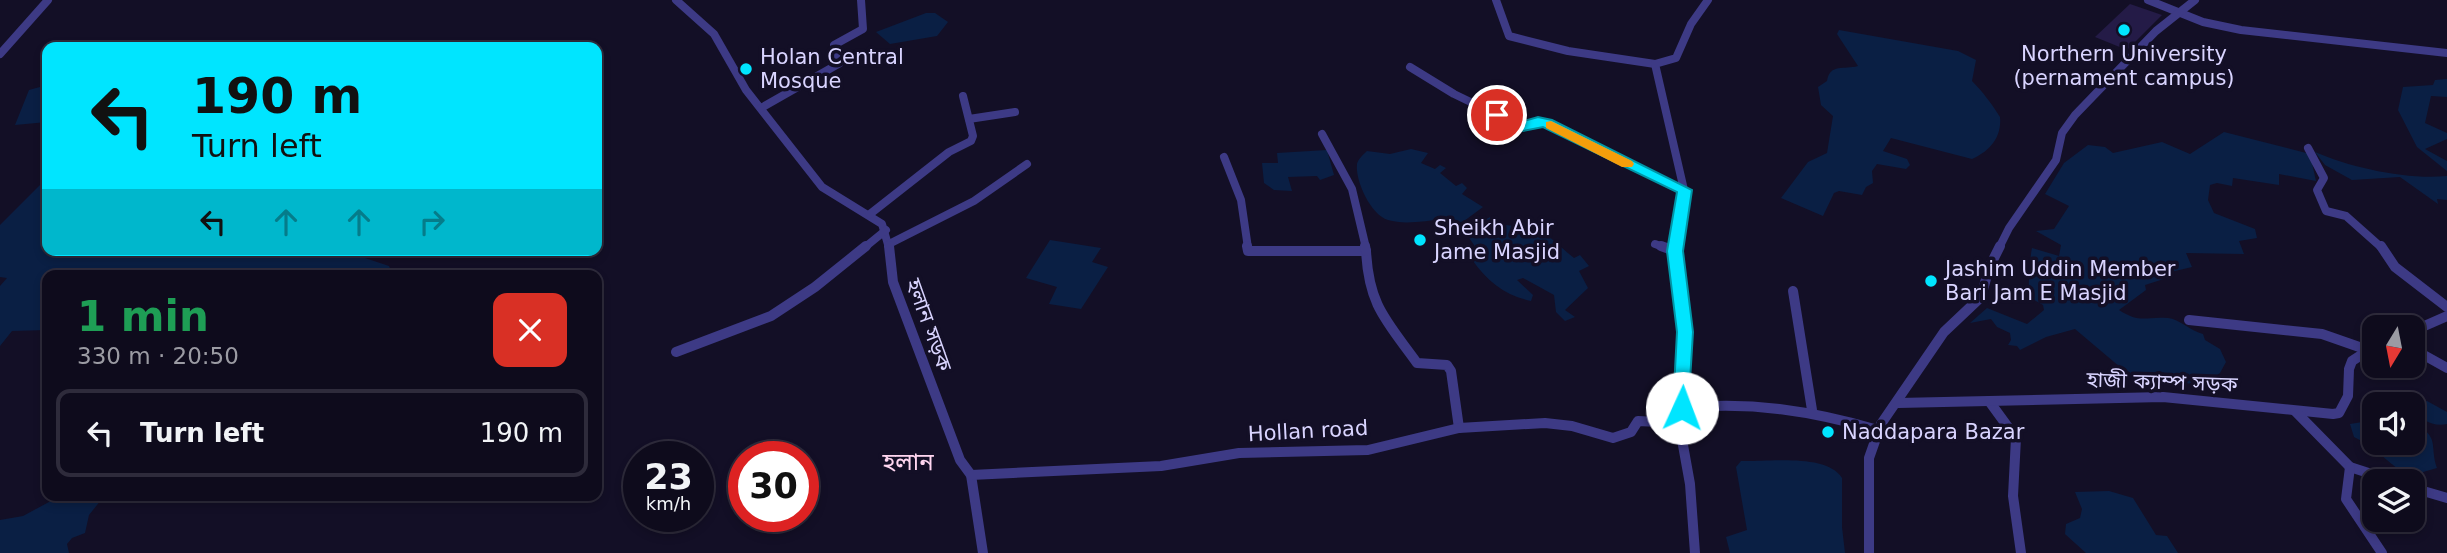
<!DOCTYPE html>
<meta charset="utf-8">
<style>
body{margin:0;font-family:"DejaVu Sans","Noto Sans Bengali",sans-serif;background:#1c1929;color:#f1f3f6;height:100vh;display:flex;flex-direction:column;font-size:26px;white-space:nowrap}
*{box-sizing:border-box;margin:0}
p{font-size:23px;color:#9b9ba3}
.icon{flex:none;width:38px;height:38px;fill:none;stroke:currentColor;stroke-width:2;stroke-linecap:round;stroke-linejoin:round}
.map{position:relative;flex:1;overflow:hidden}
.details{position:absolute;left:42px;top:270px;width:560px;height:231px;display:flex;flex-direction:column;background:#0e0b1c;border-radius:14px;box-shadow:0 4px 10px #0003,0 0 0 2px #2e2b3b}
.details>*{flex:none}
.top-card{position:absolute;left:42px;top:42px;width:560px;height:214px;border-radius:14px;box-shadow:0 4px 10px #0003,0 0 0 2px #2e2b3b;background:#00e5ff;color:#111;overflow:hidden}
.needle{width:46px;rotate:190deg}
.buttons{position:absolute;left:2362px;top:315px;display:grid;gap:14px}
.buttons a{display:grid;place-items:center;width:63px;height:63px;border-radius:14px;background:#0e0b1c;box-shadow:0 4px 10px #0003,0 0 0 2px #2e2b3b;font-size:35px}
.speed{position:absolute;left:623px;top:441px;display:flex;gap:14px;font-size:35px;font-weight:700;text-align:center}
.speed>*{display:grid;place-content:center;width:91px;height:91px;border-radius:50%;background:#0e0b1c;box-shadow:0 4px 10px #0003,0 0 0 2px #2e2b3b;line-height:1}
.speed small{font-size:18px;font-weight:400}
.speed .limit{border:10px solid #d22;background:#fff;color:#111}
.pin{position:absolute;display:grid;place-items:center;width:60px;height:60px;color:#fff;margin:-30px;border:4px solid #fff;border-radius:50%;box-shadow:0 2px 7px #0007}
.me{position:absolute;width:77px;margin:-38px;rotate:2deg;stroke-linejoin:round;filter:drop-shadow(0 0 5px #0008)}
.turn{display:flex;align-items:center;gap:24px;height:147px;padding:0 35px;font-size:32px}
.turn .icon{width:91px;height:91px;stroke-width:2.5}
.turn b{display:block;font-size:49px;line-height:60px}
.lanes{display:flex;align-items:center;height:66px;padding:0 35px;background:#0003;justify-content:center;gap:35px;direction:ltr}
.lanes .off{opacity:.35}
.round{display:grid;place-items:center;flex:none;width:74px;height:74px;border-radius:14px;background:#1c1929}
.headline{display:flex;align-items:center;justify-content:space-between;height:119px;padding:0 35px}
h1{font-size:42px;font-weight:700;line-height:52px;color:#1e9e55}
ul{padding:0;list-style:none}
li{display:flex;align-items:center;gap:21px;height:88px;margin:0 14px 10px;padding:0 21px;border:4px solid #2e2b3b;border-radius:14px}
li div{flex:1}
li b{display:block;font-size:26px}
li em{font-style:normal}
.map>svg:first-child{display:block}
.water{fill:#0a1f44}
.building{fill:#241b47}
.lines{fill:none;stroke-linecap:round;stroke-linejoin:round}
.street-far1{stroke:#3d3a85;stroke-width:8}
.street{stroke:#3d3a85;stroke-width:10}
.route{fill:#00e5ff;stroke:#0095a6;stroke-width:2}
.slow{fill:#f59e0b}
.poi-dot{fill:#00e5ff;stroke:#130f26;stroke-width:2.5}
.labels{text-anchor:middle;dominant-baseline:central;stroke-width:7;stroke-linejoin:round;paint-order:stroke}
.poi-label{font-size:21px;fill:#d9d4ff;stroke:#130f26;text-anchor:start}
.street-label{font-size:21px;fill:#d9d4ff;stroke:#130f26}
.quarter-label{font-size:24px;fill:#ffd6f0;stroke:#130f26}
</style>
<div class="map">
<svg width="2447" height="553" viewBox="0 0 2447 553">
<rect width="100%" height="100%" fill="#130f26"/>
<g class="water">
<path d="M926,13H935L948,22L937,36L890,44L876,32Z"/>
<path d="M1839,30L1958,51L1976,60L1972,81C1982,91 1992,104 2000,117C2002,137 1990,151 1972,159L1891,138L1883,151L1907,159L1910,165L1906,169L1877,164L1872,171L1873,183L1866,187L1862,195L1839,191L1834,193L1823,216L1781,198L1808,162L1827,153L1833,116L1821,105L1818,87L1827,81C1830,63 1844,70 1858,66L1837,34Z"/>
<path d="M2447,79V97L2431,96L2425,123L2447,133V139L2425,149L2447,161V171L2417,147L2398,110L2403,87L2433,85L2435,80Z"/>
<path d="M47,85V122L15,125L29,90Z"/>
<path d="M2224,132L2310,154L2316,181L2279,174V185L2233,178L2232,186L2217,183L2210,185L2208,200L2214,213L2255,229L2257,238L2239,241L2244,254L2186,253L2192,267L2171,272L2167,278L2145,285L2146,290L2119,310C2141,324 2145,316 2168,318C2179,319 2191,331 2203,334L2205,340L2220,349L2226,362L2220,373L2204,385L2133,378L2075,329L2046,337L2020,350L2017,346L2008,345L2011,340L2010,333L1997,327L1991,319L1970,323L1987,308L2027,324L2044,310L2043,305L2029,297C2028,289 2030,257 2032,248L2059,256L2061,245L2036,231L2054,229L2069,206L2045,194L2064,163L2088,145L2105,147L2113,153L2162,142L2190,154Z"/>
<path d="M1411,149L1428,153L1421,163L1435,169L1440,165L1446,168L1440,173L1456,186L1462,183L1467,188L1462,194L1483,207L1464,221L1457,233L1448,234L1442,229L1443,219C1426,221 1404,225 1388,220C1371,215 1355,181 1357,164C1358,159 1363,155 1367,151L1390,154Z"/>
<path d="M1327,150L1334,175L1320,180L1317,176L1288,177L1292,191L1274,190L1264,183L1262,163H1278L1277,153Z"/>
<path d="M2315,152C2352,168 2407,180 2447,176V200L2437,199L2438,204L2400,177L2352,180L2325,165Z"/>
<path d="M47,178V250H355L359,256L389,266L391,271L389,275H47V330L12,331L0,346V286L7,278L0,277V225Z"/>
<path d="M1490,217C1505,229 1516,224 1533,229C1549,233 1561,248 1574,258L1580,255L1589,266L1579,271L1588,288L1565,310L1575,317L1565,321L1556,312L1554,295L1523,278L1517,280L1533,295L1531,301C1506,296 1487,281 1473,261L1474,245L1465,232Z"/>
<path d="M1050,240L1101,248L1092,262L1108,267L1081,309L1049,304L1057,287L1026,278Z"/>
<path d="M2427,401L2447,412V424C2433,427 2419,420 2414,407L2417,402Z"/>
<path d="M2375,420V443H2413V424C2441,436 2429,446 2437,468L2423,472L2424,482C2395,474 2381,449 2354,437L2350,424Z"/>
<path d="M1741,461C1767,462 1827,453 1842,478V527L1845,553H1730L1726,537L1747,530L1736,467Z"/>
<path d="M2109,491L2133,498L2156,535L2167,536L2178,553H2086L2065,534L2066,524L2080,518L2082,509L2075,492Z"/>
<path d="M62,495H105L89,515L85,533L72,538L67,544L69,553H0V520L23,516Z"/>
</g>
<path class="building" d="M2130,4L2162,15L2127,50L2095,37Z"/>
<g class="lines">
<g class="street-far1">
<path d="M676,0L714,34L746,90L822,187L882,224L889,248"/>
<path d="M1496,0L1509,36L1568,51L1655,64"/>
<path d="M2148,0L2203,22L2241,30L2447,53"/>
<path d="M0,54L48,0"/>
<path d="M1410,67L1454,94L1518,125L1547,123L1684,190"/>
<path d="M761,108L840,63L834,45L863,29L861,0"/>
<path d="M969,119L1015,112"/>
<path d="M1322,134L1352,189L1366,248"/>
<path d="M2308,148L2324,178L2317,190L2326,211L2346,216L2382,248"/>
<path d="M1224,157L1241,200L1248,248"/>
<path d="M870,214L949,152L971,141L973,136L963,96"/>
<path d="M889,244L974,201L1027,164"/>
<path d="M1655,244L1666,248"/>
<path d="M864,248L886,230"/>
<path d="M1675,248L1684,190L1655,64L1676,58L1691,24L1708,0"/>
<path d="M1999,248L2009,228L2056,160L2062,133L2075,115L2156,31L2195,0"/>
</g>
<g class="street">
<path d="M889,246L893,282L960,460L971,475L983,553"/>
<path d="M1247,246L1248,251H1366C1369,306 1386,320 1417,363L1447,365L1451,371L1459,428"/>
<path d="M1365,246L1366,251"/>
<path d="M1661,246L1675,251"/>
<path d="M1676,246L1685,332L1679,423L1690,484L1695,553"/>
<path d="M2381,246L2395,267L2447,307"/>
<path d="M1793,291L1812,410"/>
<path d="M2189,320L2322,334L2365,349"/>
<path d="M2413,331L2447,316"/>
<path d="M2413,349L2447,368"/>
<path d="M676,352L771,316L815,287L866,246"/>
<path d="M1989,401L2016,438L2013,496L2021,553"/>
<path d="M1898,403L2163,397L2333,414L2339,413L2348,396L2349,369L2352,361L2375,346"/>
<path d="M1682,408C1751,401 1812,411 1878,430"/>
<path d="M2295,411L2350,467L2393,481"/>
<path d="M2350,467L2346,499L2382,553"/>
<path d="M971,475L1161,466L1239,453L1368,450L1459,428L1545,423L1572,426L1613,438L1631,432L1638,421L1679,423"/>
<path d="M2413,488L2447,498"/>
<path d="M1869,553V458L1881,424L1944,332L1981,297L1989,268L2000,246"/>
</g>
</g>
<path class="route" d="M1497,110L1524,121L1538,117L1552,120L1692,190L1683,251L1693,332L1688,413L1682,415L1673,408L1677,332L1667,251L1677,192L1543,127L1523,131L1492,118V112Z"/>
<path class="slow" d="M1551,121L1632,161L1634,164L1632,167H1622L1546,128V122Z"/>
<g class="poi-dot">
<circle cx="2124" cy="30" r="7"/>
<circle cx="746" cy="69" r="7"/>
<circle cx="1420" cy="240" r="7"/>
<circle cx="1931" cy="281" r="7"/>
<circle cx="1828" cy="432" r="7"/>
</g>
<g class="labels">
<g class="poi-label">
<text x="2124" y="54" text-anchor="middle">Northern University<tspan x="2124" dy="24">(pernament campus)</tspan></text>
<text x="760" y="57">Holan Central<tspan x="760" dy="24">Mosque</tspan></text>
<text x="1434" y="228">Sheikh Abir<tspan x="1434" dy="24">Jame Masjid</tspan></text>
<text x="1945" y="269">Jashim Uddin Member<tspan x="1945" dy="24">Bari Jam E Masjid</tspan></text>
<text x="1842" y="432">Naddapara Bazar</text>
</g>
<g class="street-label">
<text transform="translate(929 325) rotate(70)">হলান সড়ক</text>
<text transform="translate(2162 382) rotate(2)">হাজী ক্যাম্প সড়ক</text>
<text transform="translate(1308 431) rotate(-3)">Hollan road</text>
</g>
<g class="quarter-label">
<text x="908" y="462">হলান</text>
</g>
</g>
</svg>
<div class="buttons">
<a><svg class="needle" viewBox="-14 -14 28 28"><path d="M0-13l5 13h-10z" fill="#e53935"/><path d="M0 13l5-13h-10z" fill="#9b9ba3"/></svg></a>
<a><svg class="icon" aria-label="sound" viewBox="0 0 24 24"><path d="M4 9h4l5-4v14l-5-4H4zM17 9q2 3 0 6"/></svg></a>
<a><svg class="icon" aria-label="layers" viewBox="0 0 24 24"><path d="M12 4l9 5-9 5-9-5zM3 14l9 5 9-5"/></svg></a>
</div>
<div class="speed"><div>23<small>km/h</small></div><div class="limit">30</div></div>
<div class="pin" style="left:1497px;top:115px;background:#d93025"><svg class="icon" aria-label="arrive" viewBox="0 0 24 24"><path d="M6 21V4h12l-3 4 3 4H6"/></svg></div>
<svg class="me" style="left:1682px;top:408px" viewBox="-20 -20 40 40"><circle r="19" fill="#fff"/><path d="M0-13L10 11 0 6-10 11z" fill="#00e5ff"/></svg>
<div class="top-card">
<div class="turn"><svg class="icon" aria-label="left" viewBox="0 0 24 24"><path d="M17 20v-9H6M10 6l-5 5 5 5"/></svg><div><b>190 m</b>Turn left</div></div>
<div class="lanes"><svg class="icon" aria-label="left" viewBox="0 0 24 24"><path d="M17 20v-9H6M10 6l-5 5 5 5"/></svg><svg class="icon off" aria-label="ahead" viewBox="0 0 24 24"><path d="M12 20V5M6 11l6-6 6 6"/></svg><svg class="icon off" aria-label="ahead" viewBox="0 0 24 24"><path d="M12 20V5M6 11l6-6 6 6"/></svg><svg class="icon off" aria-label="right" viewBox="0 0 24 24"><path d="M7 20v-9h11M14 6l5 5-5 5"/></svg></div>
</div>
<section class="details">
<div class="headline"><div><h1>1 min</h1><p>330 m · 20:50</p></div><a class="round" style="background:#d93025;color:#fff"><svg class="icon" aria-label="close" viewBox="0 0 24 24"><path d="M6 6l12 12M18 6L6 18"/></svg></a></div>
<ul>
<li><svg class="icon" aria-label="left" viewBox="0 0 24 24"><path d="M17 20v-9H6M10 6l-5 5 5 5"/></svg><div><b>Turn left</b></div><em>190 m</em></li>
</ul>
</section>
</div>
